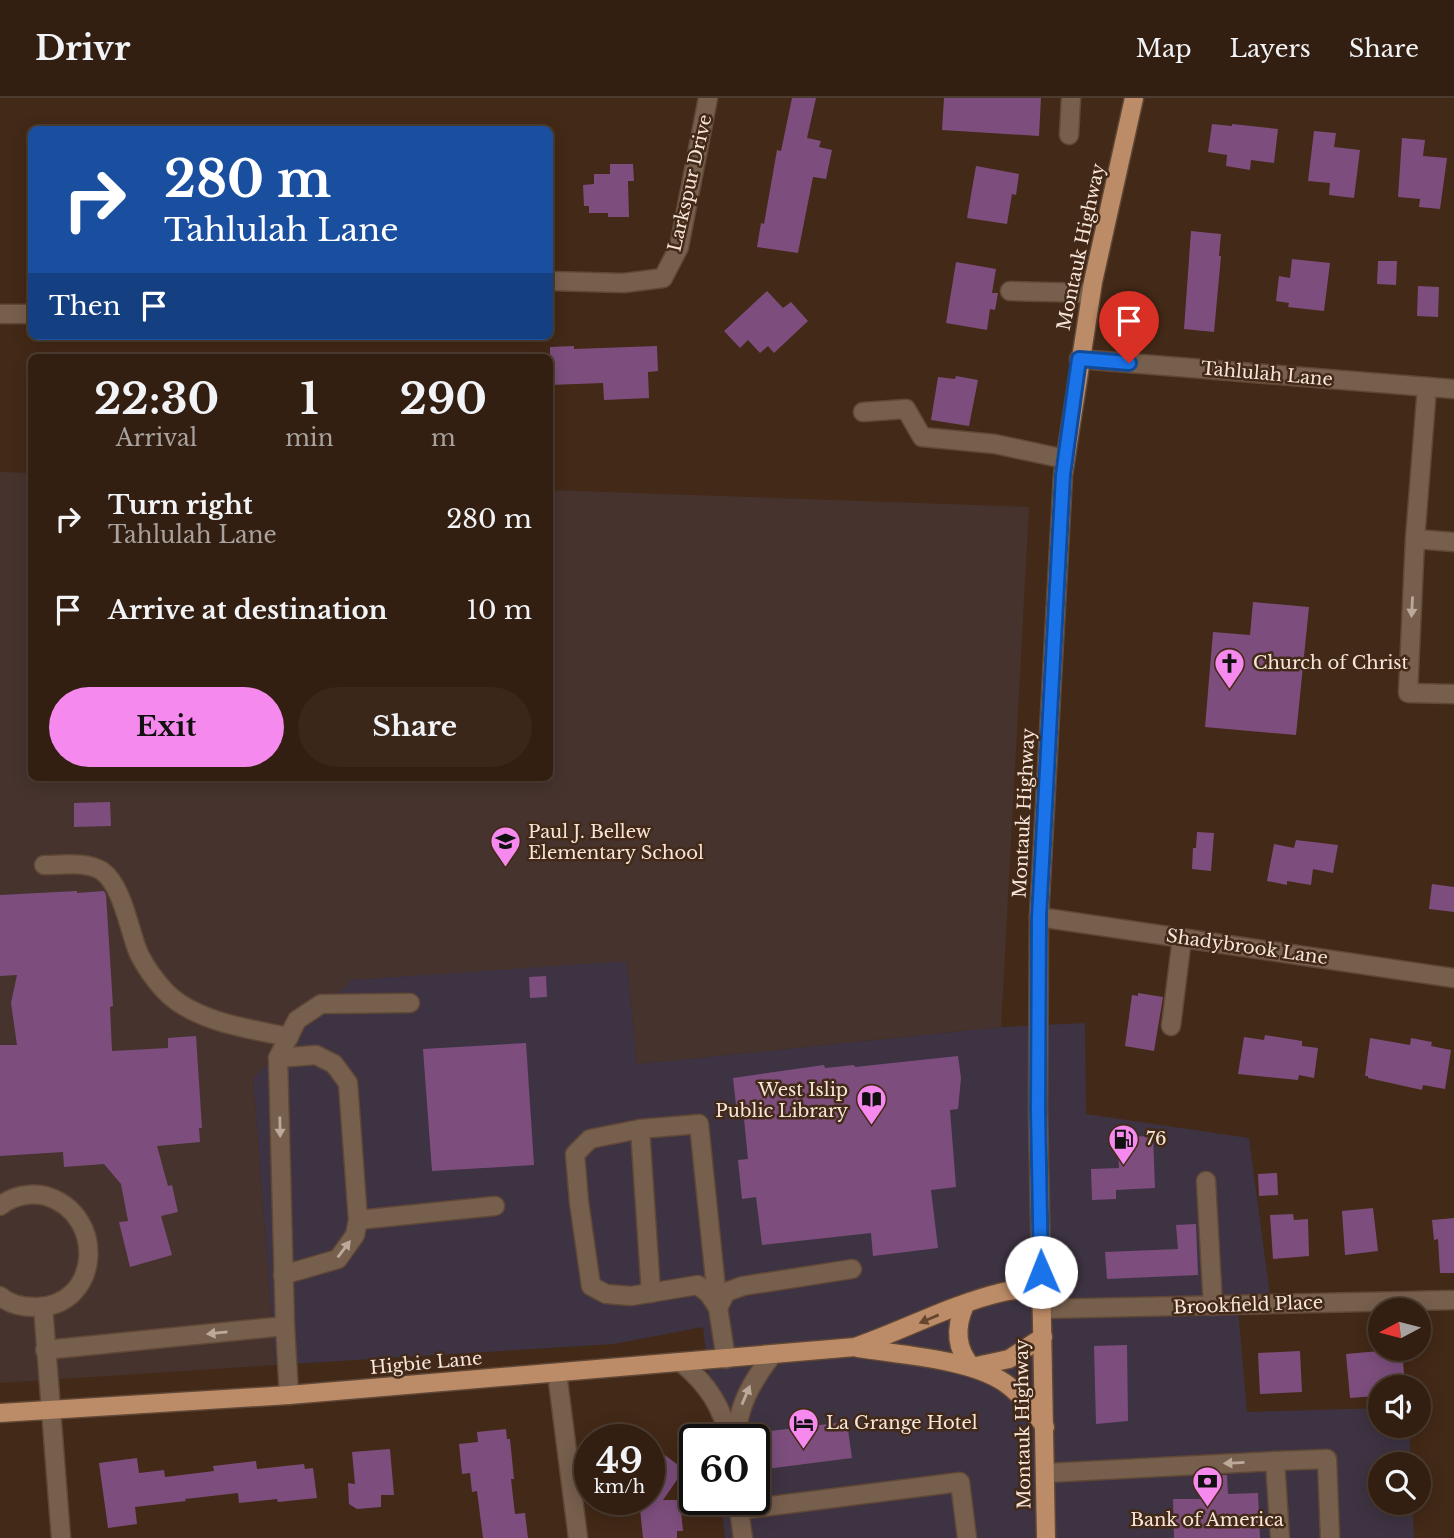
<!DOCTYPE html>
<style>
body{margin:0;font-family:"Libre Baskerville",serif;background:#3a271a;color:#f1f3f6;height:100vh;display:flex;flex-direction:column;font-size:26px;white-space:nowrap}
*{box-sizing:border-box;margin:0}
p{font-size:23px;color:#a8a29f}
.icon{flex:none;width:38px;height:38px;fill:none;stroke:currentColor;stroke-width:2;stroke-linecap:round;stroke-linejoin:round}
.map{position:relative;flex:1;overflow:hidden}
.side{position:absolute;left:28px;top:256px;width:525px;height:427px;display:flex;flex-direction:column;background:#321f11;border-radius:10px;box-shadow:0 4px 18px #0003,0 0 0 2px #4d3d31}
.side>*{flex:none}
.top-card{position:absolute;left:28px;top:28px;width:525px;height:214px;border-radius:10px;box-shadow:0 4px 18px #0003,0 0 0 2px #4d3d31;background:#1a4fa0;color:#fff;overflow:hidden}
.needle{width:46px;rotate:263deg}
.tools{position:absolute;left:1368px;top:1200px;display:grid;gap:14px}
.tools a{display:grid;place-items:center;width:63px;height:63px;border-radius:50%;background:#321f11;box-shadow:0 4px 18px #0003,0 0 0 2px #4d3d31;font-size:35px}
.speed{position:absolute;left:574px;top:1326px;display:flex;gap:14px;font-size:35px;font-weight:700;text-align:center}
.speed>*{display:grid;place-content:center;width:91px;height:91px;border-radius:50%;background:#321f11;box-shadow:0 4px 18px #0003,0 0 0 2px #4d3d31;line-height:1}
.speed small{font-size:18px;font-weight:400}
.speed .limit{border:4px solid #111;border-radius:10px;background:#fff;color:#111}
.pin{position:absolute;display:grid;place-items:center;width:60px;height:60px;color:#fff;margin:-72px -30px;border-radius:50% 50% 50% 0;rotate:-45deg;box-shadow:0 0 7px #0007}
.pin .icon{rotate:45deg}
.me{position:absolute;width:77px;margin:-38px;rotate:359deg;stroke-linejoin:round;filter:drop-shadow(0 0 5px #0008)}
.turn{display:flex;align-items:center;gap:24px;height:147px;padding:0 21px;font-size:32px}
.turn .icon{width:91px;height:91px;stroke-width:2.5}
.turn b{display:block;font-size:49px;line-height:60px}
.then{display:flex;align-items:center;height:66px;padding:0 21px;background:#0003;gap:14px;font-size:26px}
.eta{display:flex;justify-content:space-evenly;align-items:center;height:119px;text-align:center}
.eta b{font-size:42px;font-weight:700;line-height:49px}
.action{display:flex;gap:14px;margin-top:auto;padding:14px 21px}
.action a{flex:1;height:80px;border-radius:42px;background:#f589ee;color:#111;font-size:28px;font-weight:700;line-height:80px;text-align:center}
.action a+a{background:#3a271a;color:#f1f3f6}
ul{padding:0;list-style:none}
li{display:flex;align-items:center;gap:21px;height:91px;padding:0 21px}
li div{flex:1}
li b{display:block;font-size:26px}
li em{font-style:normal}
header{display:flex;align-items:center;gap:42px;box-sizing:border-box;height:98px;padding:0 35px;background:#321f11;border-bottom:2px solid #4d3d31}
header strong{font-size:33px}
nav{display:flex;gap:38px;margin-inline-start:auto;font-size:24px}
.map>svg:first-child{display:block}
.commercial{fill:#3e3342}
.education{fill:#46332e}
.building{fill:#7d4e7d}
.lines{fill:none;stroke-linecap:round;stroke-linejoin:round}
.minor-casing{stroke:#604736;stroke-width:21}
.major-casing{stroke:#604736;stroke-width:21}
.minor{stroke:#775f4d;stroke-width:18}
.major{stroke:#bc8b67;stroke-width:18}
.oneway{fill:#bda99a}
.oneway2{fill:#67462f}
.route-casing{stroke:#114b97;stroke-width:18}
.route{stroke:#1a73e8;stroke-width:12}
.labels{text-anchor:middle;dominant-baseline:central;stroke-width:5;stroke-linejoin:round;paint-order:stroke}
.street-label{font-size:18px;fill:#f6e5d9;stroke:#432917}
.poi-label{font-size:18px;fill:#f6e5d9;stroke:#432917;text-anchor:start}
</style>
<header>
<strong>Drivr</strong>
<nav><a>Map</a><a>Layers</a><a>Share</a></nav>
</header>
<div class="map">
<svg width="1454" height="1440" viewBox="0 0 1454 1440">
<rect width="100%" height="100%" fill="#432917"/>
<path class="commercial" d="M627,862L637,966L1001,929L1085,925L1086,1016L1249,1040L1270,1197L1237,1198L1247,1314L1381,1310V1328H1409L1411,1367H1381V1405H1412L1414,1440H725L721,1402H754V1342H715L703,1229L614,1246L275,1267L253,980L351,882Z"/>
<path class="education" d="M0,374L31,375L32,679H550V392L1029,409L1001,929L637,966L627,863L351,882L253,980L275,1267L0,1285Z"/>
<g class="building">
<path d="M792,0H816L807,40L821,43L819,49L832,52L826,81L813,79L798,155L757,149L761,125L764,126L777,52L781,53Z"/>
<path d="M944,0H1041L1039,38L942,32Z"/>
<path d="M1212,26L1232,28V26L1278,31L1274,65L1251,62L1250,72L1226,68L1227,57L1208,54Z"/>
<path d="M1314,33L1336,35L1334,49L1360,52L1354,100L1329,97L1330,85L1308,83Z"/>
<path d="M1402,40L1425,42L1423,58L1447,60L1440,111L1419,109L1420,101L1398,99Z"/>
<path d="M610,66H633L634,83H628L629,119H608V115H589V108H584L583,87L594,86V76H610Z"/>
<path d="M976,68L1019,76L1016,97L1012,96L1007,126L967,120Z"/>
<path d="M1191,133L1221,136L1219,158H1221L1214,234L1184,231Z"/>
<path d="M1292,161L1330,165L1324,213L1288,209L1289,205L1276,203L1279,178L1290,180Z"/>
<path d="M1378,163H1397L1396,187L1377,186Z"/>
<path d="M956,164L996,171L992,195H998L995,212L990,211L987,232L946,225Z"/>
<path d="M1418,188L1439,189L1438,219L1417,218Z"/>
<path d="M767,193L783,210L791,204L808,223L774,255L768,248L760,255L748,242L740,250L724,233Z"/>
<path d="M574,248V251L657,248L658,273L648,274L649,300L604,302L603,285L550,287V249Z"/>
<path d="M956,278L978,282L969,328L931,322L938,279L955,281Z"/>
<path d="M1253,504L1309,509L1296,637L1205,629L1213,534L1250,537Z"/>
<path d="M110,704L111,728L74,729V705Z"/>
<path d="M1197,734L1214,735L1211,773L1192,771L1193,750H1196Z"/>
<path d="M1296,742L1338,747L1333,775L1313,771L1311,787L1287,783V787L1267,783L1274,746L1294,750Z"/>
<path d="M1432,786L1454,789V814L1429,811Z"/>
<path d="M77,793V795L104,793L106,797L113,908L110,909L112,953L168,950V940L196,938L202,1030H199L200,1044L157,1048L168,1088L172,1087L178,1114L161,1118L172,1157L130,1169L119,1124L128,1123L121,1086L104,1066L64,1069L63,1054L0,1058V947H17L11,905L17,877L0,878V797Z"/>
<path d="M546,878L547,899L530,900L529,879Z"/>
<path d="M1138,895L1163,899L1154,953L1125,948L1132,897L1138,898Z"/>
<path d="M1265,937L1302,943V948L1318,950L1314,980L1299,977L1298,982L1238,976L1244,939L1264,942Z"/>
<path d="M1370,940L1410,947L1411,940L1432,944L1431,948L1451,952L1445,991L1423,987L1422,992L1368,980V978H1365Z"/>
<path d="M526,945L534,1067L432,1073L423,951Z"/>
<path d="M958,958L961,980L958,1011L950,1012L956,1089L931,1092L938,1150L873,1158L871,1135L762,1147L756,1099L742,1101L738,1062L748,1061L744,1021L737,1016L733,980L824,967L825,970L854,967L855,969Z"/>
<path d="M1153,1038L1155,1090L1116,1092V1101L1092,1102L1091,1071L1119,1070L1117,1039Z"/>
<path d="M1277,1075L1278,1097L1259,1098L1258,1076Z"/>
<path d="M1373,1110L1378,1153L1345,1157L1342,1113Z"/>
<path d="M1293,1116L1294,1122L1308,1121L1309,1158L1273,1161L1270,1117Z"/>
<path d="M1454,1120V1175H1440L1438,1141L1434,1142L1432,1122Z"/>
<path d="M1196,1126L1198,1177L1107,1181L1105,1154L1178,1151L1176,1127Z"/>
<path d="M1127,1247L1128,1323L1096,1326L1094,1248Z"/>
<path d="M1402,1251L1405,1288L1381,1290L1376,1291V1298L1350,1300L1346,1256Z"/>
<path d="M1300,1253L1302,1294L1260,1296L1258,1255Z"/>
<path d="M845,1324L846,1332H848L852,1360L758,1372L753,1335Z"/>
<path d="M506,1331L507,1341H510L514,1381H511L515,1416L525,1415L528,1440H483L477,1393L472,1394L470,1375L462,1376L459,1346L478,1344L477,1334Z"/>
<path d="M649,1345L678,1367L679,1379L663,1402H680L683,1433H677V1440H643L639,1402H649Z"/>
<path d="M390,1351L394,1397H381V1409L357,1411L349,1406L348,1385L355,1386L352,1354Z"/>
<path d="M137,1360L139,1375L164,1372L165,1379L214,1373L213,1368L256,1363L257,1371L304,1366L305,1371L313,1370L317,1400L278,1404L277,1401L239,1405L238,1395L185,1401L186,1403L135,1409L137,1426L108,1430L99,1365Z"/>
<path d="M1227,1377L1228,1396L1258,1395L1260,1440H1174L1173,1401H1200L1199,1378Z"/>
</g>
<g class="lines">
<defs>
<g id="minor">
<path d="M1069,37L1071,0"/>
<path d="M550,183L624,185L663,180L679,149L708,0"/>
<path d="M1010,193L1091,195"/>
<path d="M0,216H32"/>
<path d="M1079,261L1454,291"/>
<path d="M1427,289L1415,441L1408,595L1454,596"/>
<path d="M863,314L906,311L922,339L995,346L1065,361"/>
<path d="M1415,441L1454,444"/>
<path d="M44,767C61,767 87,763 102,773C123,788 129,833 139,856C145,868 155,882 164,892C192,923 249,931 289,939"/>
<path d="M1039,819L1454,880"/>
<path d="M1171,928L1182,840"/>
<path d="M278,960L316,957L334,966L348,985L358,1122L355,1137L338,1161L283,1177"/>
<path d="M640,1031L651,1195"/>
<path d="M1206,1083L1213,1208"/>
<path d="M0,1108C12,1098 31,1094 46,1098C108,1117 100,1210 35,1209C23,1209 10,1207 0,1198"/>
<path d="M358,1122L495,1108"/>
<path d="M43,1209L61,1440"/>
<path d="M718,1210L709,1196L698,1187L631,1198L606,1196L591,1188L579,1104L575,1056L590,1041L640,1031L699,1026L718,1210L726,1261"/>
<path d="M718,1210L726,1194L743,1188L852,1171"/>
<path d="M1042,1211L1454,1202"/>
<path d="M45,1252L285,1228"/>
<path d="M682,1265C707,1286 723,1309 729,1342"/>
<path d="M557,1275L578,1440"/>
<path d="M289,1297L285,1228L278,960L297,922L321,906L410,905"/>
<path d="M736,1342C738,1307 751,1285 772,1257"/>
<path d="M1275,1363L1327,1361L1330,1440"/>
<path d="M1046,1375L1275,1363L1280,1440"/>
<path d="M743,1440L739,1412L960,1384L967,1440"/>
</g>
<g id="major">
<path d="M965,1207C955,1229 955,1250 972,1269"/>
<path d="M858,1250C902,1257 970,1261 1005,1285C1022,1297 1034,1313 1045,1329"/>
<path d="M972,1269L1009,1261L1043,1239"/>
<path d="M0,1315L289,1297L855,1249C904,1232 952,1206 1003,1194C1015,1191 1029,1191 1041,1190"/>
<path d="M1046,1440L1038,1012L1039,819L1063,377L1093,184L1134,0"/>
</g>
</defs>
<use href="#minor" class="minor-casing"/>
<use href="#major" class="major-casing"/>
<use href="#minor" class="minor"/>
<use href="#major" class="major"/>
</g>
<defs><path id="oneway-solid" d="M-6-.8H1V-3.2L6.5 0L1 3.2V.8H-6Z" transform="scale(1.75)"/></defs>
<g class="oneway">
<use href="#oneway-solid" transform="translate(1412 509) rotate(93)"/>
<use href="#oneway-solid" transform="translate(280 1029) rotate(89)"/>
<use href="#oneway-solid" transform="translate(344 1151) rotate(-53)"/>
<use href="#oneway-solid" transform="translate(217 1235) rotate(174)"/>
<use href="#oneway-solid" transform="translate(746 1297) rotate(-67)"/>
<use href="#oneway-solid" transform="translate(1234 1365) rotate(177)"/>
</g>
<use class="oneway2" href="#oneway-solid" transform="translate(929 1221) rotate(157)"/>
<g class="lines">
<defs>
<path id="route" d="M1041,1174L1038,1012L1039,819L1063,377L1079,261L1129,265"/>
</defs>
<use href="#route" class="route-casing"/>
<use href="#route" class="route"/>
</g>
<defs>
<symbol id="church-pin" viewBox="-11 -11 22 30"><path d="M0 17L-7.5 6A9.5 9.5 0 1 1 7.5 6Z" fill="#f589ee" stroke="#432917"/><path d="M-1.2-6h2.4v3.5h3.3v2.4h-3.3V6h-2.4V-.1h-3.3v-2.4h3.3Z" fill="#111"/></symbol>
<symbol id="school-pin" viewBox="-11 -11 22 30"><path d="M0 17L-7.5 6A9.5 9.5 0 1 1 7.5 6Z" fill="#f589ee" stroke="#432917"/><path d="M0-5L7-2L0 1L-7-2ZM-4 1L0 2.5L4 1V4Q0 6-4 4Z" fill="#111"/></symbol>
<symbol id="library-pin" viewBox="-11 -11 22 30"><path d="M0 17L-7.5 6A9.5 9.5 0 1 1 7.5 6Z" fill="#f589ee" stroke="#432917"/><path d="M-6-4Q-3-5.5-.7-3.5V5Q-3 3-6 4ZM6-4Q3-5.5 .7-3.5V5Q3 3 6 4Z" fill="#111"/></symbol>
<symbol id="fuel-pin" viewBox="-11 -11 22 30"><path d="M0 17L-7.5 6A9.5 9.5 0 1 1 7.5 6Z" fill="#f589ee" stroke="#432917"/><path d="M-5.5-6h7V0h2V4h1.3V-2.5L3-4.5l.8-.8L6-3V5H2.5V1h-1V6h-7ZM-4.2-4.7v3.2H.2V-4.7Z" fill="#111"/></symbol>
<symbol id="hotel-pin" viewBox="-11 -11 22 30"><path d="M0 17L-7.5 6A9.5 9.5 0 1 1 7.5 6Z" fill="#f589ee" stroke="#432917"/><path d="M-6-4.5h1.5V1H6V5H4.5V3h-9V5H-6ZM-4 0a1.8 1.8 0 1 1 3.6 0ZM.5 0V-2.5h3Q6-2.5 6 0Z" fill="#111"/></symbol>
<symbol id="bank-pin" viewBox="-11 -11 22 30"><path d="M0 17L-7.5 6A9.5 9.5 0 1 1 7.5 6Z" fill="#f589ee" stroke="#432917"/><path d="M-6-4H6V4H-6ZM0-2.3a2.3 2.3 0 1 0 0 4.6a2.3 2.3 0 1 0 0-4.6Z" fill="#111"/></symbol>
</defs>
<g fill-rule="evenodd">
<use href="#church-pin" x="1212" y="548" width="35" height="47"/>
<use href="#school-pin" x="488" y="726" width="35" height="47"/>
<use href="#library-pin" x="854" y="984" width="35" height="47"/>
<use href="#fuel-pin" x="1106" y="1024" width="35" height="47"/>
<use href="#hotel-pin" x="786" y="1308" width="35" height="47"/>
<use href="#bank-pin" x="1190" y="1366" width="35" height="47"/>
</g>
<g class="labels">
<g class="street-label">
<text transform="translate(690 85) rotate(-77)">Larkspur Drive</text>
<text transform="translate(1081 149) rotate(-78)">Montauk Highway</text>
<text transform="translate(1267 276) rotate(5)">Tahlulah Lane</text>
<text transform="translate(1024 715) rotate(-87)">Montauk Highway</text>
<text transform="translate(1247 849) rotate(8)">Shadybrook Lane</text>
<text transform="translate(1248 1207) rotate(-2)">Brookfield Place</text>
<text transform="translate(426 1265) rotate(-5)">Higbie Lane</text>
<text transform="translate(1023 1326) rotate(-91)">Montauk Highway</text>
</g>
<g class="poi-label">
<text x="1253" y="565">Church of Christ</text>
<text x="528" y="734">Paul J. Bellew<tspan x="528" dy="21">Elementary School</tspan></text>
<text x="848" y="992" text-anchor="end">West Islip<tspan x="848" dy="21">Public Library</tspan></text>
<text x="1146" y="1041">76</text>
<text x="826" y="1325">La Grange Hotel</text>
<text x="1207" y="1422" text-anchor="middle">Bank of America</text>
</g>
</g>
</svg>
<div class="tools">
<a><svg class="needle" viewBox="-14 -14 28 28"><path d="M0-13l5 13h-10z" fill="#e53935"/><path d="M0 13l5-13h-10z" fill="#a8a29f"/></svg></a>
<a><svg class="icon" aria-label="sound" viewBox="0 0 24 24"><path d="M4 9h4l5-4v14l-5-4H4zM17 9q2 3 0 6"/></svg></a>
<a><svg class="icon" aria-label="search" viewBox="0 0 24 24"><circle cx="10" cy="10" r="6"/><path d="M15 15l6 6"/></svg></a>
</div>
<div class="speed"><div>49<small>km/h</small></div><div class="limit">60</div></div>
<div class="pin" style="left:1129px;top:265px;background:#d93025"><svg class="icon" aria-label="arrive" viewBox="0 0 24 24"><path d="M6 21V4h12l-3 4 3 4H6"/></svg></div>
<svg class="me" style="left:1041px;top:1174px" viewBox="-20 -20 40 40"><circle r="19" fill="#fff"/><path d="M0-13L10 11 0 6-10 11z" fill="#1a73e8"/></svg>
<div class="top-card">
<div class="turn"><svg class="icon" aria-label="right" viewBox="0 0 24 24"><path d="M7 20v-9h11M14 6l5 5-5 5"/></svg><div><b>280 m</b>Tahlulah Lane</div></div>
<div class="then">Then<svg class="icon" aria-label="arrive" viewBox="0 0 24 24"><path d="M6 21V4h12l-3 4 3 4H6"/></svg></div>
</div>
<section class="side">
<div class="eta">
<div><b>22:30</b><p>Arrival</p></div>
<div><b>1</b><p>min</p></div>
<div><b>290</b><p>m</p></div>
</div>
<ul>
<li><svg class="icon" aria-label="right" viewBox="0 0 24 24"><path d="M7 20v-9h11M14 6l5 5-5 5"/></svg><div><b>Turn right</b><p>Tahlulah Lane</p></div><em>280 m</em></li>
<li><svg class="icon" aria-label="arrive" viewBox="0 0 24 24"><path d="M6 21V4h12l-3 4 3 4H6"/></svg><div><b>Arrive at destination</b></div><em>10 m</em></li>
</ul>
<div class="action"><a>Exit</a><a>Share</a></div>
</section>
</div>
